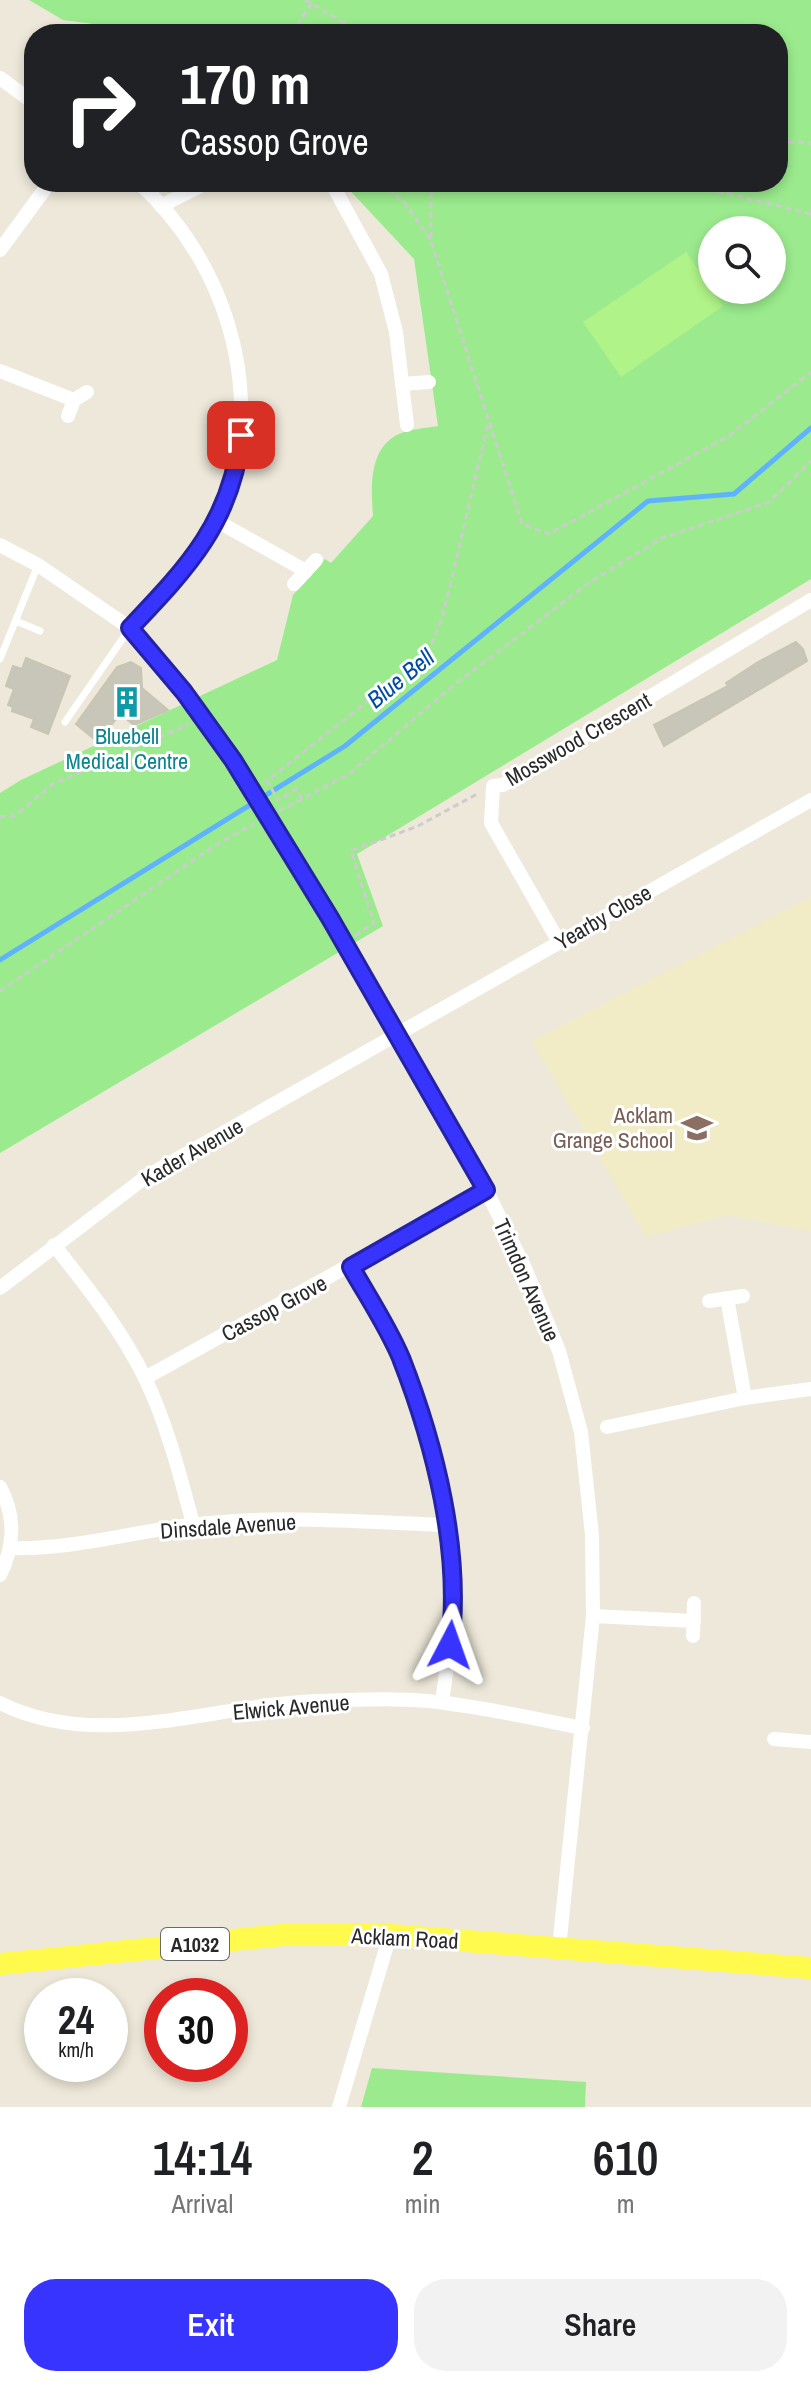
<!DOCTYPE html>
<style>
body{margin:0;font-family:"Archivo Narrow",sans-serif;background:#f2f2f2;color:#202124;height:100vh;display:flex;flex-direction:column;font-size:30px;white-space:nowrap}
*{box-sizing:border-box;margin:0}
p{font-size:26px;color:#757577}
.icon{flex:none;width:44px;height:44px;fill:none;stroke:currentColor;stroke-width:2;stroke-linecap:round;stroke-linejoin:round}
.map{position:relative;height:2107px;overflow:hidden}
.sheet{display:flex;flex-direction:column;background:#fff;flex:1}
.sheet>*{flex:none}
.top-card{position:absolute;left:24px;top:24px;width:764px;height:168px;border-radius:32px;box-shadow:0 4px 12px #0003;background:#202124;color:#fff;overflow:hidden}
.controls{position:absolute;left:698px;top:216px;display:grid;gap:16px}
.controls a{display:grid;place-items:center;width:88px;height:88px;border-radius:50%;background:#fff;box-shadow:0 4px 12px #0003;font-size:40px}
.speed{position:absolute;left:24px;top:1978px;display:flex;gap:16px;font-size:40px;font-weight:700;text-align:center}
.speed>*{display:grid;place-content:center;width:104px;height:104px;border-radius:50%;background:#fff;box-shadow:0 4px 12px #0003;line-height:1}
.speed small{font-size:20px;font-weight:400}
.speed .limit{border:12px solid #d22;background:#fff;color:#111}
.pin{position:absolute;display:grid;place-items:center;width:68px;height:68px;color:#fff;margin:-34px;border-radius:16px;box-shadow:0 4px 12px #0006}
.me{position:absolute;width:88px;margin:-44px;rotate:4deg;stroke-linejoin:round;filter:drop-shadow(0 0 6px #0008)}
.turn{display:flex;align-items:center;gap:28px;height:168px;padding:0 24px;font-size:36px}
.turn .icon{width:104px;height:104px;stroke-width:2.5}
.turn b{display:block;font-size:56px;line-height:68px}
.eta{display:flex;justify-content:space-evenly;align-items:center;height:136px;text-align:center}
.eta b{font-size:48px;font-weight:600;line-height:56px}
.button{display:flex;gap:16px;margin-top:auto;padding:16px 24px}
.button a{flex:1;height:92px;border-radius:32px;background:#3734ff;color:#fff;font-size:32px;font-weight:600;line-height:92px;text-align:center}
.button a+a{background:#f2f2f2;color:#202124}
.map>svg:first-child{display:block}
.education{fill:#f1ecc6}
.green{fill:#9beb8e;fill-rule:evenodd}
.pitch{fill:#b0f388}
.lines{fill:none;stroke-linecap:round;stroke-linejoin:round}
.stream{stroke:#5fb2fc;stroke-width:5}
.building{fill:#c8c5b9;stroke:#c8c5b2;stroke-width:2}
.path{stroke:#ccc;stroke-width:3;stroke-dasharray:6 4;stroke-linecap:butt}
.lane{stroke:#fff;stroke-width:7}
.street{stroke:#fff;stroke-width:14}
.primary{stroke:#fffa4c;stroke-width:22}
.route-casing{stroke:#2422a6;stroke-width:20}
.route{stroke:#3734ff;stroke-width:14}
.labels{text-anchor:middle;dominant-baseline:central;stroke-width:6;stroke-linejoin:round;paint-order:stroke}
.shield{fill:#fff;stroke:#696969;stroke-width:2}
.shield-label{font-size:20px;font-weight:bold;fill:#292929}
.culture-label{font-size:22px;fill:#0d838f;stroke:#fff}
.street-label{font-size:22px;fill:#292929;stroke:#fff}
.education-label{font-size:22px;fill:#785e54;stroke:#fff;text-anchor:end}
.water-label{font-size:24px;font-style:italic;fill:#004ba6;stroke:#fff}
</style>
<div class="map">
<svg width="811" height="2107" viewBox="0 0 811 2107">
<rect width="100%" height="100%" fill="#ede8d9"/>
<path class="education" d="M811,897V1231L728,1215L646,1237L532,1041Z"/>
<g class="green">
<path d="M29,0H811V579L357,854L383,926L0,1153V793L21,780L277,660L293,595L325,559L331,563L373,516C371,489 368,448 399,434C410,429 426,428 438,426L414,259L342,182H778V34H171L63,20ZM712,230H772V290H712Z"/>
<path d="M372,2068L586,2082L585,2107H361Z"/>
</g>
<path class="pitch" d="M686,252L723,306L621,377L583,322Z"/>
<g class="lines">
<path class="stream" d="M0,960L345,746L648,501L734,494L811,428"/>
</g>
<g class="building">
<path d="M796,642L803,649L807,661L664,746L654,725L728,686L726,683L758,662Z"/>
<path d="M26,658L70,676L48,734L31,727L34,719L12,711L13,707L8,705L14,689L6,686L13,666L22,669Z"/>
<path d="M131,662L141,668L142,688L168,710L134,725L120,714L98,742L76,724L117,667Z"/>
</g>
<g class="lines">
<g class="path">
<path d="M305,0L364,34"/>
<path d="M292,34L311,4"/>
<path d="M778,141L811,143"/>
<path d="M381,182L405,203L430,239"/>
<path d="M431,182V241L522,524L549,534L729,436L811,372"/>
<path d="M638,182L721,192L811,214"/>
<path d="M302,799L296,789L278,800L267,781L428,653L442,619L488,424"/>
<path d="M279,811L349,774L454,685L590,582L662,538L769,502L811,461"/>
<path d="M0,817L14,816L53,784L189,724"/>
<path d="M355,936L374,923L351,851L418,826L479,793"/>
<path d="M0,991L219,843L254,824"/>
</g>
<g class="lane">
<path d="M16,621L40,631"/>
<path d="M0,659L38,565"/>
<path d="M65,722L130,628"/>
</g>
<g class="street">
<path d="M0,78L34,103"/>
<path d="M331,182L381,274L396,332L407,425"/>
<path d="M161,206L208,182"/>
<path d="M0,250L50,182"/>
<path d="M0,371L74,400L87,392"/>
<path d="M402,384L429,382"/>
<path d="M68,416L74,400"/>
<path d="M217,521L306,571"/>
<path d="M0,545L38,565L130,628L216,734L330,918L486,1190L525,1268L559,1351L581,1432L592,1535L593,1616L559,1948"/>
<path d="M294,584L316,560"/>
<path d="M130,628C156,601 187,575 206,542C275,425 237,271 138,182"/>
<path d="M559,942L491,823L493,786L503,785L811,600"/>
<path d="M54,1245C87,1287 121,1329 145,1378C167,1424 180,1475 193,1524"/>
<path d="M351,1267L400,1356L427,1435L447,1525L454,1616L442,1702"/>
<path d="M0,1288L147,1176L811,800"/>
<path d="M727,1298L745,1398"/>
<path d="M709,1301L743,1296"/>
<path d="M145,1378L486,1190"/>
<path d="M607,1427L745,1398L811,1389"/>
<path d="M0,1487C16,1516 14,1547 0,1575"/>
<path d="M10,1548C71,1550 131,1532 191,1525C276,1514 362,1522 447,1525"/>
<path d="M593,1616L694,1621"/>
<path d="M693,1636L694,1603"/>
<path d="M0,1703C99,1753 214,1704 318,1701C359,1700 405,1697 445,1703C491,1709 537,1719 583,1728"/>
<path d="M774,1739L811,1742"/>
<path d="M339,2107L390,1935"/>
</g>
<path class="primary" d="M0,1964L282,1935H390L811,1968"/>
</g>
<g class="lines">
<defs>
<path id="route" d="M241,435C232,522 186,569 130,628L184,692L233,760L330,918L486,1190L351,1267C368,1297 388,1327 401,1358C435,1445 462,1551 450,1645"/>
</defs>
<use href="#route" class="route-casing"/>
<use href="#route" class="route"/>
</g>
<defs>
<symbol id="building-bare" viewBox="-9 -9 18 18"><path d="M-4-6H4V6H1V3H-1V6H-4ZM-2.5-4.3h1.7v1.8h-1.7ZM.8-4.3h1.7v1.8H.8ZM-2.5-1h1.7V.8h-1.7ZM.8-1h1.7V.8H.8Z" fill="#0f9aa8" stroke="#fff" stroke-width="2.5" paint-order="stroke"/></symbol>
<symbol id="school-bare" viewBox="-9 -9 18 18"><path d="M0-5L7-2L0 1L-7-2ZM-4 1L0 2.5L4 1V4Q0 6-4 4Z" fill="#8d6e63" stroke="#fff" stroke-width="2.5" paint-order="stroke"/></symbol>
</defs>
<g fill-rule="evenodd">
<use href="#building-bare" x="105" y="680" width="44" height="44"/>
<use href="#school-bare" x="675" y="1106" width="44" height="44"/>
</g>
<g class="labels">
<rect class="shield" x="161" y="1928" width="68" height="32" rx="6"/>
<g class="shield-label">
<text x="195" y="1944">A1032</text>
</g>
<g class="culture-label">
<text x="127" y="736">Bluebell<tspan x="127" dy="25">Medical Centre</tspan></text>
</g>
<g class="street-label">
<text transform="translate(578 739) rotate(-30)">Mosswood Crescent</text>
<text transform="translate(603 917) rotate(-30)">Yearby Close</text>
<text transform="translate(192 1152) rotate(-30)">Kader Avenue</text>
<text transform="translate(527 1280) rotate(66)">Trimdon Avenue</text>
<text transform="translate(274 1308) rotate(-28)">Cassop Grove</text>
<text transform="translate(228 1526) rotate(-4)">Dinsdale Avenue</text>
<text transform="translate(291 1707) rotate(-5)">Elwick Avenue</text>
<text transform="translate(405 1938) rotate(3)">Acklam Road</text>
</g>
<g class="education-label">
<text x="673" y="1115">Acklam<tspan x="673" dy="25">Grange School</tspan></text>
</g>
<g class="water-label">
<text transform="translate(400 678) rotate(-39)">Blue Bell</text>
</g>
</g>
</svg>
<div class="controls">
<a><svg class="icon" aria-label="search" viewBox="0 0 24 24"><circle cx="10" cy="10" r="6"/><path d="M15 15l6 6"/></svg></a>
</div>
<div class="speed"><div>24<small>km/h</small></div><div class="limit">30</div></div>
<div class="pin" style="left:241px;top:435px;background:#d93025"><svg class="icon" aria-label="arrive" viewBox="0 0 24 24"><path d="M6 21V4h12l-3 4 3 4H6"/></svg></div>
<svg class="me" style="left:450px;top:1645px" viewBox="-20 -20 40 40"><path d="M0-17L14 15 0 8-14 15z" fill="#3734ff" stroke="#fff" stroke-width="4"/></svg>
<div class="top-card">
<div class="turn"><svg class="icon" aria-label="right" viewBox="0 0 24 24"><path d="M7 20v-9h11M14 6l5 5-5 5"/></svg><div><b>170 m</b>Cassop Grove</div></div>
</div>
</div>
<section class="sheet">
<div class="eta">
<div><b>14:14</b><p>Arrival</p></div>
<div><b>2</b><p>min</p></div>
<div><b>610</b><p>m</p></div>
</div>
<div class="button"><a>Exit</a><a>Share</a></div>
</section>
